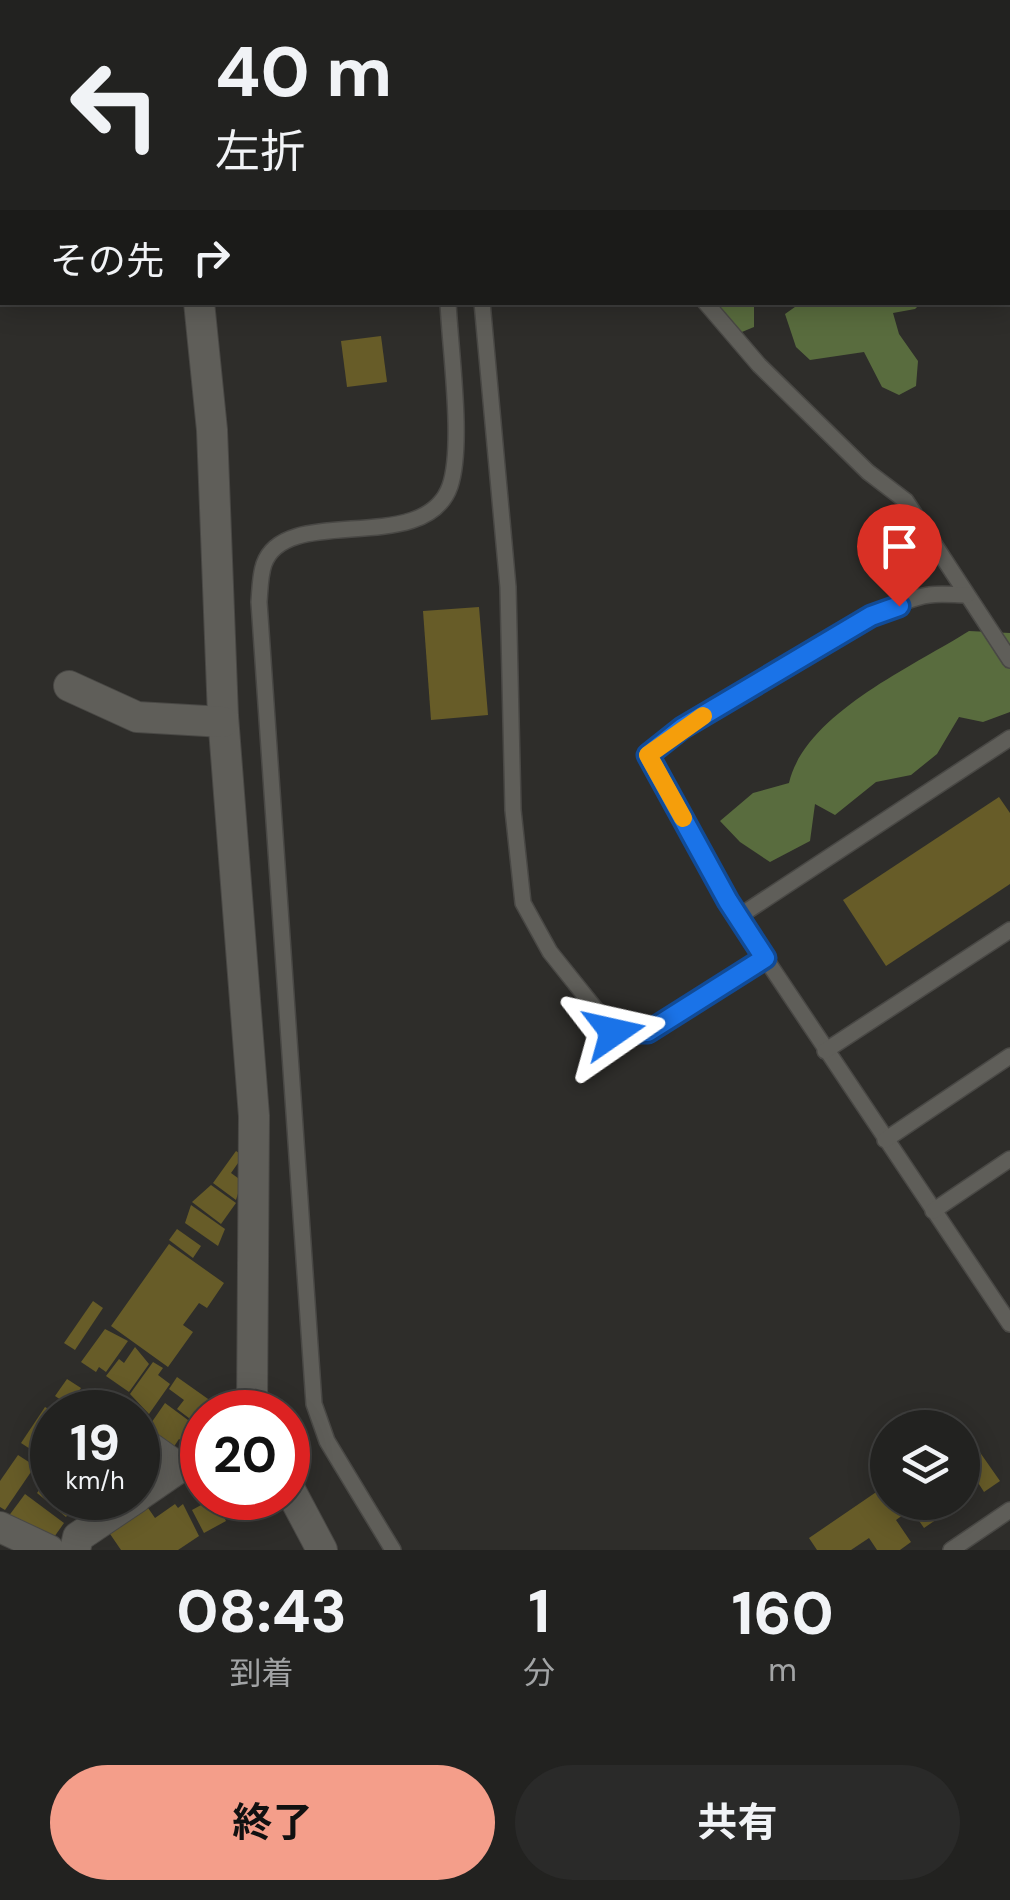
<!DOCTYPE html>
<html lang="ja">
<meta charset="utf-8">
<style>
body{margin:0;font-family:"DM Sans","Noto Sans JP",sans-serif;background:#2a2a29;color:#f1f3f6;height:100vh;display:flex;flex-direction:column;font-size:38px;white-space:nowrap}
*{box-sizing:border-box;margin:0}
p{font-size:32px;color:#a2a4a5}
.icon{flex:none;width:55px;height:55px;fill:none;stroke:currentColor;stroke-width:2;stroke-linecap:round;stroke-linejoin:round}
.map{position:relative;height:1550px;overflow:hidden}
.panel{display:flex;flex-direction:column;background:#222220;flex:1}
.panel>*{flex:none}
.banner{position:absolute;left:0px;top:0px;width:1010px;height:305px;box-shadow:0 5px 25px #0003,0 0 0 2px #3f3f3e;background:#222220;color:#f1f3f6;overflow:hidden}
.controls{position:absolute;left:870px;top:1410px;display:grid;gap:20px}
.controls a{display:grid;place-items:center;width:110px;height:110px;border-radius:50%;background:#222220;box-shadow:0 5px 25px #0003,0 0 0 2px #3f3f3e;font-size:50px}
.speed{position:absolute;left:30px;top:1390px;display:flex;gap:20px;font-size:50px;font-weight:700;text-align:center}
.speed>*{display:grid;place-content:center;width:130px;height:130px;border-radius:50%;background:#222220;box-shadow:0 5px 25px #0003,0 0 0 2px #3f3f3e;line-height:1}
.speed small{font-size:25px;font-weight:400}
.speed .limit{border:15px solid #d22;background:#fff;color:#111}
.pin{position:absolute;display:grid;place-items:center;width:85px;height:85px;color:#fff;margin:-102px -42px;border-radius:50% 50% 50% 0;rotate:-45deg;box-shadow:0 0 10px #0007}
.pin .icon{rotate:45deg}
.me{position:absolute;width:110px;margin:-55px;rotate:79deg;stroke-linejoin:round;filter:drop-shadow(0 0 8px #0008)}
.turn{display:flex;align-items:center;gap:35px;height:210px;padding:0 50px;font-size:45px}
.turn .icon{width:130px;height:130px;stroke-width:2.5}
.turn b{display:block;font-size:70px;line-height:85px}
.then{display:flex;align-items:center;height:95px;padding:0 50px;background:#0003;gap:20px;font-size:38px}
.eta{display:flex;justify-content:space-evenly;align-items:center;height:170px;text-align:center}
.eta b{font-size:60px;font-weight:700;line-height:70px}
.button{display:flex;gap:20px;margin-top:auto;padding:20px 50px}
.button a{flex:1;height:115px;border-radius:60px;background:#f49e8a;color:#111;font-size:40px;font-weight:700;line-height:115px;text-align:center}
.button a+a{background:#2a2a29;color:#f1f3f6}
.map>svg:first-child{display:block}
.forest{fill:#596c3e}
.building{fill:#675c28}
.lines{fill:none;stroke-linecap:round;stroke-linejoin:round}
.lane-casing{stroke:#494845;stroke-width:18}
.street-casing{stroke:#494845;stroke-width:32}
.secondary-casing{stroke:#494845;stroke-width:32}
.lane{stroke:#5f5e59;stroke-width:15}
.street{stroke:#5f5e59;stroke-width:30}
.secondary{stroke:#8d6b70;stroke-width:30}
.route-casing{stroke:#114b97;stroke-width:25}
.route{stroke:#1a73e8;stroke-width:18}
.slow{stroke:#f59e0b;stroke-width:18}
</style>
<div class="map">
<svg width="1010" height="1550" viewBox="0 0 1010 1550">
<rect width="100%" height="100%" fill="#2e2d2a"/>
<g class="forest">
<path d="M802,302L921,303L915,309L893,313L899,334L918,361L916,386L899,395L882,387L864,352L810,360L796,347L785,314Z"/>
<path d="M715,303H754V327L737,334Z"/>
<path d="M969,631L1010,633V712L983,722L959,717L937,754L911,775L876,782L835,815L815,804L810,841L770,862L740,842L720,821L753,793L789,783C805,714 912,667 969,631Z"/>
</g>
<g class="building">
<path d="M381,336L387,382L347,387L341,341Z"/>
<path d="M479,607L488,715L431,720L423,611Z"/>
<path d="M999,797L1010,813V884L886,966L843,900Z"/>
<path d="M236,1151L243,1156L231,1173L242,1181L236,1200L213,1183Z"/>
<path d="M211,1185L236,1203L221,1224L192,1202Z"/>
<path d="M191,1205L225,1229L218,1246L185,1223Z"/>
<path d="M177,1229L201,1246L193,1258L169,1240Z"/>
<path d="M169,1244L224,1283L207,1308L199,1303L183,1325L193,1332L168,1367L111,1326Z"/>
<path d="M93,1301L103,1308L75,1350L64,1343Z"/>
<path d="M105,1329L128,1341L106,1372L99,1367L96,1372L81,1362Z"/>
<path d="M135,1347L149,1364L129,1392L106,1376L119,1359L124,1363Z"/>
<path d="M153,1362L163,1368L158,1375L170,1384L149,1414L130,1394Z"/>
<path d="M177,1377L218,1406L213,1412H202V1428L177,1409L184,1400L169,1389Z"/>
<path d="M67,1379L81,1388L74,1398L81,1403L76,1410L55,1396Z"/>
<path d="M165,1403L192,1423L185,1433L198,1442L193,1448L179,1439L173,1448L147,1429Z"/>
<path d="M45,1407L52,1411V1439L41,1456L21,1443Z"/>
<path d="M965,1431L1000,1481L984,1492L970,1470L962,1475Z"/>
<path d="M18,1455L35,1466L5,1510L0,1507V1481Z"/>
<path d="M43,1472L52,1479V1498H80L66,1517L37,1493L44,1483L37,1479Z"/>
<path d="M888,1484V1502H962L924,1528L911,1509L896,1520L911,1542L900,1550H877L869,1538L851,1550H817L809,1538Z"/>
<path d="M25,1494L64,1523L52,1540L8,1517Z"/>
<path d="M214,1498L226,1521L204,1533L192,1510Z"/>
<path d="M175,1504L178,1508L183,1504L199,1536L178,1550H121L108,1531L146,1505L155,1518Z"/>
</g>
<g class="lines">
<defs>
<g id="lane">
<path d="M128,2L130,0"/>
<path d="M405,2L410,0"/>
<path d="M608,2L614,0"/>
<path d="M1008,106H1010"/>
<path d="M0,145L2,142"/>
<path d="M482,302L508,587L513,810L523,903L550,952L614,1032L649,1031L765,958"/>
<path d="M705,302L759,365L868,472L906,501L1010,660"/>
<path d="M967,595C955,595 941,593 929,595C871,603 698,716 648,755L727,901L1010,1324"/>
<path d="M738,917L1010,738"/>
<path d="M825,1051L1010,930"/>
<path d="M885,1140L1010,1056"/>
<path d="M933,1211L1010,1159"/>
<path d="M393,1550L327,1441L314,1404L259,602C260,590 260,575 264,564C286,502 425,558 450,486C464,445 450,349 448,302"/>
<path d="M951,1550L1010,1510"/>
</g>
<g id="street">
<path d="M0,187L2,185"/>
<path d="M199,302L212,430L223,716L254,1116L252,1412"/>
<path d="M69,686L137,717L223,722"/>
<path d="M90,1407L98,1412"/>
<path d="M138,1439L179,1468"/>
<path d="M288,1486L322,1550"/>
<path d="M138,1496L202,1452"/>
<path d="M0,1527L49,1550"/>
<path d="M75,1550L78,1537L136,1498"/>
</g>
<path id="secondary" d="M479,2L483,0"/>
</defs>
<use href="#lane" class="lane-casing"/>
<use href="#street" class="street-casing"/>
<use href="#secondary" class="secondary-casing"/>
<use href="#lane" class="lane"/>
<use href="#street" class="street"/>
<use href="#secondary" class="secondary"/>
</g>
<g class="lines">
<defs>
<path id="route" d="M614,1032H648L765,958L728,901L648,755L682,728L871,616L899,606"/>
</defs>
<use href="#route" class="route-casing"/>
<use href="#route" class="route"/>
<path class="slow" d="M683,818L648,755L703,716"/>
</g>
</svg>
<div class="controls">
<a><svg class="icon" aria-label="layers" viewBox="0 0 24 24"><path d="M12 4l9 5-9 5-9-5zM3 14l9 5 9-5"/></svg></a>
</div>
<div class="speed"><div>19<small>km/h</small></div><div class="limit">20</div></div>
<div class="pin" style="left:899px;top:606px;background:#d93025"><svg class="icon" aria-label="arrive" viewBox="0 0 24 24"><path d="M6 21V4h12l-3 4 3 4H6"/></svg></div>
<svg class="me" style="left:614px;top:1032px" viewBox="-20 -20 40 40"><path d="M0-17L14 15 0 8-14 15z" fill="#1a73e8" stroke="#fff" stroke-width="4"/></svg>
<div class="banner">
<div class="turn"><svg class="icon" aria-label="left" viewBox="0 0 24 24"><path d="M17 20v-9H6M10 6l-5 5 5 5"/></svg><div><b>40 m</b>左折</div></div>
<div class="then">その先<svg class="icon" aria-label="right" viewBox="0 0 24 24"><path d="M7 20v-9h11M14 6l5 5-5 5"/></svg></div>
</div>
</div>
<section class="panel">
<div class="eta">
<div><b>08:43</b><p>到着</p></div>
<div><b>1</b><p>分</p></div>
<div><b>160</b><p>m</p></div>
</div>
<div class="button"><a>終了</a><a>共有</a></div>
</section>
